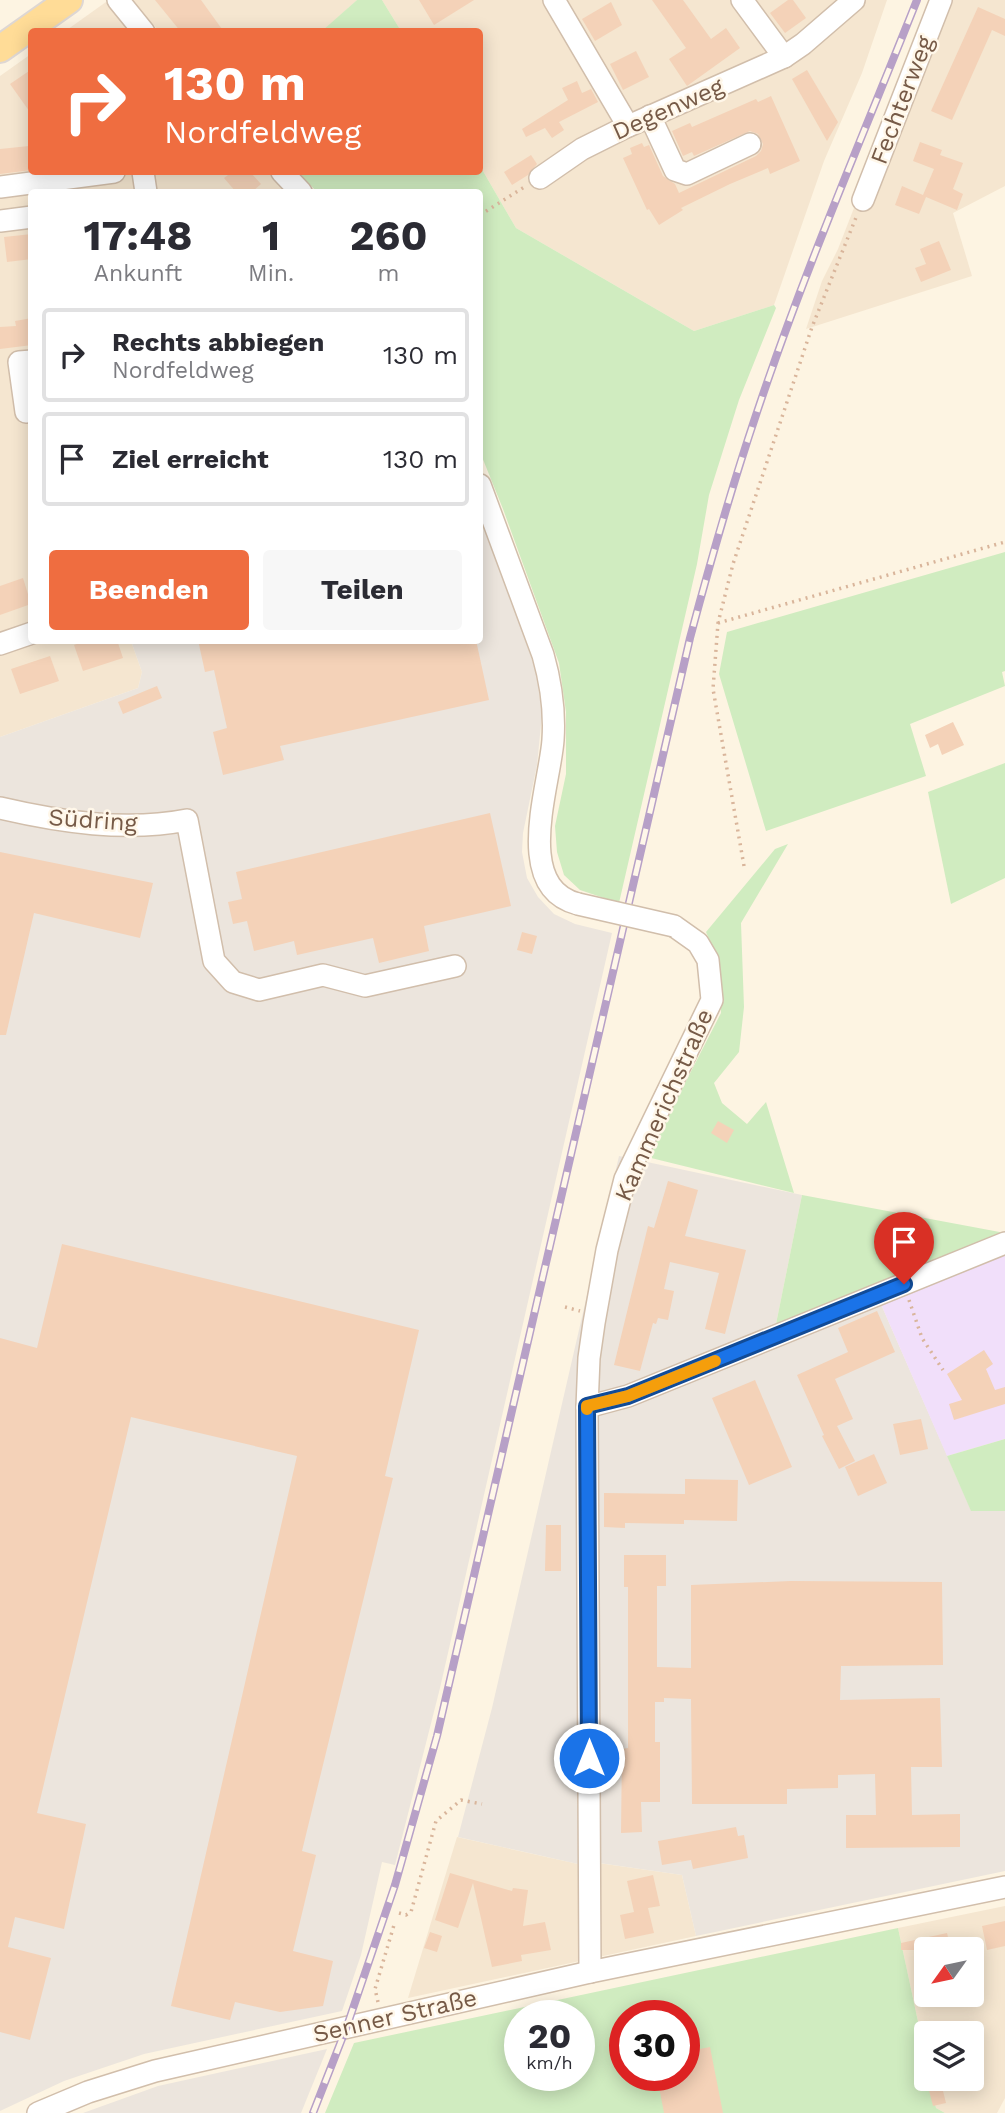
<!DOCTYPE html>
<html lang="de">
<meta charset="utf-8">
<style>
body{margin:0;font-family:"Work Sans",sans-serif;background:#f7f7f7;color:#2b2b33;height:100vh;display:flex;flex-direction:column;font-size:26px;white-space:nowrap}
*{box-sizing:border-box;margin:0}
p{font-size:23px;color:#7c7c81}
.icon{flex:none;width:38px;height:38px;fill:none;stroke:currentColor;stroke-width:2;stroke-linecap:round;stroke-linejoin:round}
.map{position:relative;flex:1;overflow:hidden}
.side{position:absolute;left:28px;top:189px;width:455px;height:455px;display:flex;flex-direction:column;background:#fff;border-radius:7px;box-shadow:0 4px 18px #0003}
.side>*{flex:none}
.top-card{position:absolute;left:28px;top:28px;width:455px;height:147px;border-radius:7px;box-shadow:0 4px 18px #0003;background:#ef6d40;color:#fff;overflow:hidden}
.needle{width:46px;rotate:237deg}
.controls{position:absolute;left:914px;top:1937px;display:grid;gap:14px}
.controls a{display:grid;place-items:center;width:70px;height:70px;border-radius:7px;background:#fff;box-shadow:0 4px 18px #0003;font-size:35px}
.speed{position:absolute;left:504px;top:2000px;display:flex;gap:14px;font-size:35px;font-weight:700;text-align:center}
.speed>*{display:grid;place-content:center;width:91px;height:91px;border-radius:50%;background:#fff;box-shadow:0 4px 18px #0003;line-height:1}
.speed small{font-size:18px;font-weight:400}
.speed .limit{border:10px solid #d22;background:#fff;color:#111}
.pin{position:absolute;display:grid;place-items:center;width:60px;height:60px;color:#fff;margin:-72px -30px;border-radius:50% 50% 50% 0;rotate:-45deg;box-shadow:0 0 7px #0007}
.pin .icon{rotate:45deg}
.me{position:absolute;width:77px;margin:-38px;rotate:0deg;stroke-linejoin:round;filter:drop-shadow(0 0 5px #0008)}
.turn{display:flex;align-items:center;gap:24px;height:147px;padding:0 21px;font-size:32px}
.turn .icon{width:91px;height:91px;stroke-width:2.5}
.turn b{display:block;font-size:49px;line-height:60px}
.eta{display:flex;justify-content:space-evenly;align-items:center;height:119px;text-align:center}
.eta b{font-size:42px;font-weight:700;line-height:49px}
.cta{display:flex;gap:14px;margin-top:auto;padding:14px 21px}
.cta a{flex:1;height:80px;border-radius:7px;background:#ef6d40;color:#fff;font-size:28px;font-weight:700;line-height:80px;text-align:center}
.cta a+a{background:#f7f7f7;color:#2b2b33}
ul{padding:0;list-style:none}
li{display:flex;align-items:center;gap:21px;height:94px;margin:0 14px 10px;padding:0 7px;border:4px solid #e1e1e2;border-radius:7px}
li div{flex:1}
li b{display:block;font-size:26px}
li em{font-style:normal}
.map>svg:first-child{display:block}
.residential{fill:#f5e6d0;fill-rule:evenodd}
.industrial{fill:#ece5dd}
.education{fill:#f1dffa}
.green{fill:#d0ecc0;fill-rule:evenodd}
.building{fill:#f4d2b8}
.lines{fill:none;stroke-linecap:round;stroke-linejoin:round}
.minor-casing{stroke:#d1beab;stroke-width:24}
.major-casing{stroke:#ded7d3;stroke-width:30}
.path{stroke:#d9b59b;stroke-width:3.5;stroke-dasharray:2 5;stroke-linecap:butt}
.minor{stroke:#fff;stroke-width:21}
.major{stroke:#ffdc97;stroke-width:26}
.rail-casing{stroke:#b7a0c7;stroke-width:8}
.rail{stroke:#fff7e9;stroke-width:5;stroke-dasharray:16;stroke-linecap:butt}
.minor-bridge-casing{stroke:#d1beab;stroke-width:24;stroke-linecap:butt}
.minor-bridge{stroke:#fff;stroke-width:21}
.route-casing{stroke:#114b97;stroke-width:18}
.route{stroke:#1a73e8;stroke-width:12}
.slow{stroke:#f59e0b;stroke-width:12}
.labels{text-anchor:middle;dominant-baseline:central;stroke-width:5;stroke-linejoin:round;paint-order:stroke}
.street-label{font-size:24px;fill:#765a47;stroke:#fff7e9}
</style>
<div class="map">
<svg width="1005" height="2113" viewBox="0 0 1005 2113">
<rect width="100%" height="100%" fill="#fdf4e2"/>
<g class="residential">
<path d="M132,0H357L322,32L159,31Z"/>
<path d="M382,0H887L862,73L824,161L774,305L694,331L516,228L480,166V32L401,31Z"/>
<path d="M935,0H1005V186L953,213L972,276L806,329L822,281L838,249Z"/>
<path d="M106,2L131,31L64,32Z"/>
<path d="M31,54L32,172H268L287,192H32V640L131,641L142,672L138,688L0,737V76Z"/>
<path d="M457,1837L578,1864L598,1863L682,1875L696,1936L408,1998Z"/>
<path d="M1005,1906V2098L997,2113H945L936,2108L930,2079H971V2034H926V2059L898,1928ZM926,1950H971V1995H926Z"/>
</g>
<g class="industrial">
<path d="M480,517H482L536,671L542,715L537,765L523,833L522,852L527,878L538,897L554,914L575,924L612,933L440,1688L395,1865L382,1862L361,1955L342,2011L144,2054L64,2081L0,2111V737L138,688L142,672L131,641L480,640Z"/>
<path d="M619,1156L802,1195L775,1329L880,1302L971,1510L1005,1511V1871L696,1936L682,1875L599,1863L578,1864L458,1837L492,1708Z"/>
<path d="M327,2049L301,2113H83L158,2086Z"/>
</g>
<path class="education" d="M1005,1252V1439L947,1456L880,1302Z"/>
<g class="green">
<path d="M357,0H382L401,31H322Z"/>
<path d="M480,166L516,228L694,331L774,305L776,308L739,400L709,495L697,564L619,903L580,890L564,875L557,852L555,826L566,774V712L559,663L503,509L480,452V192H317L298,172H480Z"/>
<path d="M1005,552V671L1002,672L1005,686L910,724L926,776L766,831L719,674L727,632Z"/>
<path d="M1005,763V878L951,904L928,792Z"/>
<path d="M788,844L741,923L744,1007L739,1052L714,1083L722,1103L747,1124L766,1102L794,1193L647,1157L721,1013L718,960L706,932L775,849Z"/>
<path d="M802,1195L1005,1233L775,1329Z"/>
<path d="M1005,1439V1511H971L947,1456Z"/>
<path d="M898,1928L926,2059V2079H930L936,2108L945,2113H325L354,2043ZM520,2016H579V2076H520ZM625,2016H684V2076H625Z"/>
</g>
<g class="building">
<path d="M155,0H201L224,32H181Z"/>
<path d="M419,0H474L434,25Z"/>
<path d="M652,0H683L711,39L726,28L740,48L687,86L669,59L686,48Z"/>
<path d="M788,0H793L806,18L785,33L770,13Z"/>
<path d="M611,2L622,25L595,41L582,19Z"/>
<path d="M978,7L1005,19V36L992,30L952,120L931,111Z"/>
<path d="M636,51L649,77L623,90L610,64Z"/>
<path d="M32,69V115L10,84Z"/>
<path d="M807,70L838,122L827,141L792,79Z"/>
<path d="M577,81L582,93L591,89L598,102L559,122L564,130L552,138L545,128L526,137L522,129L568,100L562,88Z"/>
<path d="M771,96L800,161L770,174L768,168L730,184L681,208L683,210L659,225L649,209L647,210L623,158L632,154L630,148L642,143L644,147L649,145L663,176L675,184L679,193L756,156L761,151L763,144L758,134L750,131L694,156L692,152L683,156L672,131L690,123L692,127L756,99L758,102Z"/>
<path d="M920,142L942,150L940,155L963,163L953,189L963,194L957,210L926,197L919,214L895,205L902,186L923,195L934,169L913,161Z"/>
<path d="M29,146L32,170L0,174V149Z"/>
<path d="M531,155L537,164L528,175L512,185L504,172Z"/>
<path d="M232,172H250L261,184L252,192H236L224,178Z"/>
<path d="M32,234V259L7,262L4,237Z"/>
<path d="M939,241L951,270L921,282L915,268L926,264L920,249Z"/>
<path d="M32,318V345L0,349V327L16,326L15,321Z"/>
<path d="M23,578L31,604L0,615V586Z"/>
<path d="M88,640H117L123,658L83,671L74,645Z"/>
<path d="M198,640H476L489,700L280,746L284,760L223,775L213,732L227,728L214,670L205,672Z"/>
<path d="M50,656L59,681L20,694L11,669Z"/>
<path d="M157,686L162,698L123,714L118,702Z"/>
<path d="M953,722L964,745L942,755L938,744L930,748L925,735Z"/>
<path d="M490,813L511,906L424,926L429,951L379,963L373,938L297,955L294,941L254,951L247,921L233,924L228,902L242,899L236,872Z"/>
<path d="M0,852L153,883L140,938L34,913L6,1035H0Z"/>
<path d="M522,932L537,936L532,954L517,950Z"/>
<path d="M718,1121L734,1130L727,1143L711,1133Z"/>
<path d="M668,1181L698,1190L685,1236L746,1250L725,1334L705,1329L719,1273L670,1262L664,1289L674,1291L668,1320L658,1318L656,1324L653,1323L640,1371L614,1365L648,1226L654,1228Z"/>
<path d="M62,1244L419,1330L385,1476L393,1478L302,1851L316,1855L293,1951L333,1961L323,2006L280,2012L235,2002L230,2020L171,2006L297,1456L131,1417L37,1813L86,1824L64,1929L15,1917L8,1947L51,1958L30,2040L0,2032V1338L37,1348Z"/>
<path d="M877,1311L895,1352L835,1379L853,1419L837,1426L855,1461L839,1469L822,1436L824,1435L797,1375L848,1352L838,1328Z"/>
<path d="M984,1350L993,1364L986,1369L995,1390L1005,1387V1404L954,1420L949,1404L962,1400L947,1374Z"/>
<path d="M755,1380L792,1467L749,1485L712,1398Z"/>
<path d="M921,1419L928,1449L900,1455L893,1424Z"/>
<path d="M874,1454L887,1483L858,1496L845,1467Z"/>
<path d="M685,1479L738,1480L737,1521L684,1520V1524L625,1523V1528L604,1527V1493L685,1494Z"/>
<path d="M546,1525H561V1571H545Z"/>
<path d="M624,1555H666V1586H657V1667L691,1668V1585L791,1581L942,1582L943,1665L841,1666L840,1700L940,1698L942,1767H911L912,1815L960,1814V1847L846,1848V1815H876L875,1774L838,1775V1788L787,1789V1804H692L691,1699L664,1698V1702H655V1742H660V1802H641L642,1832L621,1833L622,1749L628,1748V1587H624Z"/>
<path d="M736,1827L738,1836L744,1835L748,1858L693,1869L691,1860L662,1865L658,1841Z"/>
<path d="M450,1873L512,1891L513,1888L528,1890L523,1926L545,1922L551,1950L521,1955L522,1961L492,1967L473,1883L458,1928L435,1920Z"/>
<path d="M653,1875L660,1906L648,1908L654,1933L625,1939L620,1915L634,1912L627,1881Z"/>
<path d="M1005,1921V1946L987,1950L982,1926Z"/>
<path d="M430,1932L442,1936L437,1952L424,1948Z"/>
<path d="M947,1933L951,1950H901V1943Z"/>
<path d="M710,2047L723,2113H664L657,2076H684V2052Z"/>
<path d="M926,2079H940L946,2103L933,2106Z"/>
</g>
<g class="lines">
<defs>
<g id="minor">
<path d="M118,0L144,32"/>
<path d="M554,0L628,126"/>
<path d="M742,0L784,57"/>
<path d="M650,116L675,170L687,174L750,144"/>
<path d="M143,172L146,192"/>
<path d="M282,172L301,192"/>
<path d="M540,178L582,149L624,128L784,57L803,44L854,0"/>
<path d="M0,187L114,172"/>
<path d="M863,200L941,0"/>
<path d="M0,221L32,217"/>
<path d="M32,361L19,362L26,412L32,411"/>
<path d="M480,485L543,655C551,683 555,711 553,740C550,785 512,887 578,904"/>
<path d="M0,644L32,633"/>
<path d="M0,808C60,822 126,832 187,820L214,961L233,982L259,990L323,975L365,986L455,966"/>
<path d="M587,1407L628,1396L1005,1243"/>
<path d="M590,1972L587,1407L589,1358L594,1323L607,1250L625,1179L712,1000L708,960L698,943L674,926"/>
<path d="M38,2113L88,2092L155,2071L590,1972L1005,1887"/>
</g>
<path id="major" d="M0,49L69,0"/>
</defs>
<use href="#minor" class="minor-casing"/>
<use href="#major" class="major-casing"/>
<g class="path">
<path d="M480,215L526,186"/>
<path d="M718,623L1005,542"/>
<path d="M744,866L713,689L718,623L733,564L812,327L857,215"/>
<path d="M909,1300L922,1338L943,1370"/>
<path d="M565,1307L580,1311"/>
<path d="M399,1913L406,1915L411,1912L436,1821L461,1800L482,1804"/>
<path d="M378,2002L375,1989L394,1925"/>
</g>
<use href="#minor" class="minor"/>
<use href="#major" class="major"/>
<defs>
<path id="rail" d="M313,2113L347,2026L395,1885L437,1736L690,638C710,563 731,489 756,415C803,274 862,138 917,0"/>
</defs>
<use href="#rail" class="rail-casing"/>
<use href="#rail" class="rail"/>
<defs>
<path id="minor-bridge" d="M578,904L674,926"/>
</defs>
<use href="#minor-bridge" class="minor-bridge-casing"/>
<use href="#minor-bridge" class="minor-bridge"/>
</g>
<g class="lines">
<defs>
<path id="route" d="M589,1758L587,1406L628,1396L904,1284"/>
</defs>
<use href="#route" class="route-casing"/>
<use href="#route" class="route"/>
<path class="slow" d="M587,1409V1406L628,1396L715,1361"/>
</g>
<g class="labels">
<g class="street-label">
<text transform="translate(902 100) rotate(-69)">Fechterweg</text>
<text transform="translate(668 109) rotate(-24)">Degenweg</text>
<text transform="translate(93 820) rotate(4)">Südring</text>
<text transform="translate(664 1105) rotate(-66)">Kammerichstraße</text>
<text transform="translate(395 2016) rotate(-13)">Senner Straße</text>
</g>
</g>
</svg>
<div class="controls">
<a><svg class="needle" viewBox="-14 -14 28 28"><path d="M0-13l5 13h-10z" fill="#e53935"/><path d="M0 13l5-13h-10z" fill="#7c7c81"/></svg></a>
<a><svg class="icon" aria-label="layers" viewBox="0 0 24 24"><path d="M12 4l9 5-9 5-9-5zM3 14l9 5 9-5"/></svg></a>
</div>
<div class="speed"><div>20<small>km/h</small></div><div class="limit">30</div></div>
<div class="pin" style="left:904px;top:1284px;background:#d93025"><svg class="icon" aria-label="arrive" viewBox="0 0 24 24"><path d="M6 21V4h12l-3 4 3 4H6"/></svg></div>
<svg class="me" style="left:589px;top:1758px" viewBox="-20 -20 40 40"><circle r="17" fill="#1a73e8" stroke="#fff" stroke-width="3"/><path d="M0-11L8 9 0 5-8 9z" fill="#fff"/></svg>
<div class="top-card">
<div class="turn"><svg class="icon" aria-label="right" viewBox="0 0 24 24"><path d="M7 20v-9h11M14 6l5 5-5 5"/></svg><div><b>130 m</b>Nordfeldweg</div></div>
</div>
<section class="side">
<div class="eta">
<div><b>17:48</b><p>Ankunft</p></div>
<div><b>1</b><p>Min.</p></div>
<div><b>260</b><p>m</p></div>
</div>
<ul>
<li><svg class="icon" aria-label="right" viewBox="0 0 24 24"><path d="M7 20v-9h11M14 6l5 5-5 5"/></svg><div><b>Rechts abbiegen</b><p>Nordfeldweg</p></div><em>130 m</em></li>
<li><svg class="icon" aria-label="arrive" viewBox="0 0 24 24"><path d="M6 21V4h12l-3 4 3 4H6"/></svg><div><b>Ziel erreicht</b></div><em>130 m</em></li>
</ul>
<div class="cta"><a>Beenden</a><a>Teilen</a></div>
</section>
</div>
